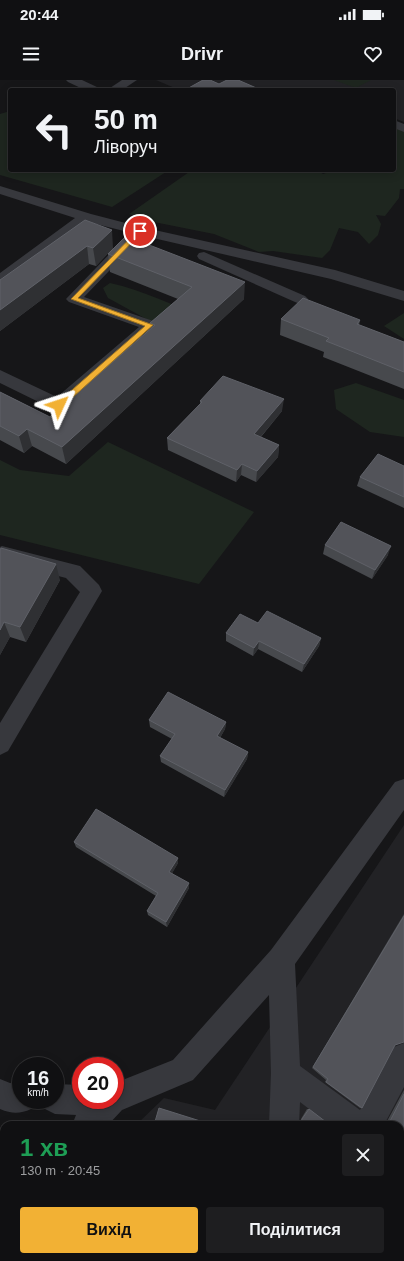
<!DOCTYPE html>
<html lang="uk">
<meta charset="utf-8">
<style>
body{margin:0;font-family:Helvetica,sans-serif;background:#1e1e20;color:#f1f3f6;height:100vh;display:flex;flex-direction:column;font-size:15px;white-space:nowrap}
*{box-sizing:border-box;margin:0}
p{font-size:13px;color:#9c9d9f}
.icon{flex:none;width:22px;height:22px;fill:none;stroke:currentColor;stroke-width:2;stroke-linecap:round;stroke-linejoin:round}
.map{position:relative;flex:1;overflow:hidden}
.details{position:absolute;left:0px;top:1041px;width:404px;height:140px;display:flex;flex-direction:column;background:#101012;border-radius:12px 12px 0 0;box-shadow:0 2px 10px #0003,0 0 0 1px #303032}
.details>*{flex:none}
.banner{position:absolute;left:8px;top:8px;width:388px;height:84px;border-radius:4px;box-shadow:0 2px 10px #0003,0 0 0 1px #303032;background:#101012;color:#f1f3f6;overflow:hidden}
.speed{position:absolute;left:12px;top:977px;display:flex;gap:8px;font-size:20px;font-weight:700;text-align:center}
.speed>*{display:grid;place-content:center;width:52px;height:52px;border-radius:50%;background:#101012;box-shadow:0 2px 10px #0003,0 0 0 1px #303032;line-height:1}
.speed small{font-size:10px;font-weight:400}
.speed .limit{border:6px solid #d22;background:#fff;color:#111}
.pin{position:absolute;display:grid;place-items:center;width:34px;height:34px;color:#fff;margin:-17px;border:2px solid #fff;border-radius:50%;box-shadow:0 1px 4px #0007}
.me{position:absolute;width:44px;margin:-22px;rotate:48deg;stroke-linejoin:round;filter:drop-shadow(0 0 3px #0008)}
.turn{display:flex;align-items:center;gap:14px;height:84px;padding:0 20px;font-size:18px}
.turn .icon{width:52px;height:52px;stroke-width:2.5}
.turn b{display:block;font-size:28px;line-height:34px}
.round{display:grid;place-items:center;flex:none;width:42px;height:42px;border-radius:4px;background:#1e1e20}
.head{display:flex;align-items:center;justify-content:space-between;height:68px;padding:0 20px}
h1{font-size:24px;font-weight:600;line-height:30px;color:#1e9e55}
.primary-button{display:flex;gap:8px;margin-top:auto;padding:8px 20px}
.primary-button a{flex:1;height:46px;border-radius:4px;background:#f2b134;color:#111;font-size:16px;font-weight:600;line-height:46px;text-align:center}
.primary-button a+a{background:#1e1e20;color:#f1f3f6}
.status{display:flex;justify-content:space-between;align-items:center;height:28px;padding:0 20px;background:#101012;direction:ltr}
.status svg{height:11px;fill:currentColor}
header{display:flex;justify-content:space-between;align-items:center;height:52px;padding:0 20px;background:#101012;font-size:18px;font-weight:600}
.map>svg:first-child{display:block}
.built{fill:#222225}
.green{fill:#1e261f}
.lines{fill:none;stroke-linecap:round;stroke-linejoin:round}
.minor{fill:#37383d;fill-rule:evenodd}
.wall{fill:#47494d}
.shaded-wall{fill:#2f3033}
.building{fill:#525359;stroke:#5f6168}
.route{fill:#f2b134;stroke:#9d7322}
</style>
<div class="status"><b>20:44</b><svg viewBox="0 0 49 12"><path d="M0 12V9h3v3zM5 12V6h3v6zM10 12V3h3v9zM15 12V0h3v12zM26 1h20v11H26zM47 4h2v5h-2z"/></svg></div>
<header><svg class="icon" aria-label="menu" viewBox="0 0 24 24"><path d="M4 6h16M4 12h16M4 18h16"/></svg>Drivr<svg class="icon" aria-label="heart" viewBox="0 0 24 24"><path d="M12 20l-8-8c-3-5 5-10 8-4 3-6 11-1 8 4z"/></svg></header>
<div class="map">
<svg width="404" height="1181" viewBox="0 0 404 1181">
<rect width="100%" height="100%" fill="#161618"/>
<g class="built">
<path d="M156,0H404V42L394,38V10H176L177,9Z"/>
<path d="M404,745V1181H10L13,1177H400V1045H136L164,1018L215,1030Z"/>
</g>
<g class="green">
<path d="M334,0H371L356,8Z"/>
<path d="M10,31V90H169L112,127L0,95V34Z"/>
<path d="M394,46L404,50V109H400L399,118L385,136L376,135L381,144L378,155L369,164L358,152L339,148L330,170L322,178L273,171L259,172L214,154L144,140L129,134L192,90H317L323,94L336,90H394Z"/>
<path d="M110,203C143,210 173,226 205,237L150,241L108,218L103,208Z"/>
<path d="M404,233V259L384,246Z"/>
<path d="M356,303L404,320V357L370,352L336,329L334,310Z"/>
<path d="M108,362L254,432L199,504L0,455V380L20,390L69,396Z"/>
</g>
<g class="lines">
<g class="minor">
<path d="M66,0H82L99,8L101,10H85L68,2Z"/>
<path d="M122,0H137L122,10H107Z"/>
<path d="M394,40L404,44V52L394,48Z"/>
<path d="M0,106L91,134L141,147L335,190L404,211V221L331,199L140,155L88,142L5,203L0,205V193L75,138L0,114Z"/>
<path d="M129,158L134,159L136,162L134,165L84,217L156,242L158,245L156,248L65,329L59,331L53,329L0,303V290L57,317L139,247L69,222L66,219L124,159Z"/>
<path d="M204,172L305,216L308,219L305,222L300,224L295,222L199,179L197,176L199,173Z"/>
<path d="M2,466L80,486L99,505L102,511L8,671L0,675V643L80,512L66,498L4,482L0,484V467Z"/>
<path d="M404,699V730L295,884L300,986L360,1030L394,967L404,963V1007L384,1045H330L300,1022L299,1045H269L271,993L269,915L193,1000L122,1030L108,1045H72L76,1035L55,1034L45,1029L41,1020H55V1004L81,1005V1020H115V1003L173,980L271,870L395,702Z"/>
<path d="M0,999L10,1003L21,1004V1020H35L31,1029C20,1034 12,1034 0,1029Z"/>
<path d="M400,1067L404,1068V1100L400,1099Z"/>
<path d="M4,1087V1119L0,1121V1089Z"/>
<rect x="261" y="1177" width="32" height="4"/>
</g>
</g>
<g class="wall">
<path d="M85,140L113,168L96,186L89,184L0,251V200Z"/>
<path d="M108,174L244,219L66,384L32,366L24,373L0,360V312L50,337L151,249L150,243L178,219L110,192Z"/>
<path d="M281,239L360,240L359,245L404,262V309L323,277L324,272L280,255Z"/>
<path d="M200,321L282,331L261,357L279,365L278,377L256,402L241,395L236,402L168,370L167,358L200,324Z"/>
<path d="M404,386V428L357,406L360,397Z"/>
<path d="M325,465L388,475L372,499L323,474Z"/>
<path d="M0,470L60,500L26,562L10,557L0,575Z"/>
<path d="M258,543L321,558L319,566L302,592L258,569L253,576L226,561V553Z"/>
<path d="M149,640L226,642L225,649L220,658L248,672L247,679L224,717L161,682L160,676L172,659L150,647Z"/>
<path d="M74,762L178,778V783L172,793L189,808L167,847L148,835L147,831L156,816L76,767Z"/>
<path d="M404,834V962L395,965L362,1028H360L325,1002L326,1000L312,988Z"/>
<path d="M404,1010V1061L400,1058V1045H385Z"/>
<path d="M307,1029H309L330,1045H300L301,1039Z"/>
</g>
<g class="shaded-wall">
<path d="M112,150L113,168L96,186L93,168Z"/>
<path d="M87,166L89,184L0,251V230Z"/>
<path d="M245,202L244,219L66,384L62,367Z"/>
<path d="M284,319L282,331L253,366L254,354Z"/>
<path d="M27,349L32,366L24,373L19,356Z"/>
<path d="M279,365L278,377L256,402L257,391Z"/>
<path d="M242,384L241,395L236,402L237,390Z"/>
<path d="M391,466L388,475L372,499L375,490Z"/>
<path d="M56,484L60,500L26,562L20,547Z"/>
<path d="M4,542L10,557L0,575V550Z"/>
<path d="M321,558L319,566L302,592L304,584Z"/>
<path d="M259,561L258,569L253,576L254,568Z"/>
<path d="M226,642L225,649L217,663V656Z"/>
<path d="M248,672L247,679L224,717L225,710Z"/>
<path d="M178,778V783L170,797L169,792Z"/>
<path d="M189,803V808L167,847L166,842Z"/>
<path d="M113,1177H115L119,1181H116Z"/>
</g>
<g class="building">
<path d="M203,0H210L219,4L227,0H238L261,10H185Z"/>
<path d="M85,140L112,150L93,168L87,166L0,230V200Z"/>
<path d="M126,156L245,202L62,367L27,349L19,356L0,346V312L50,337L155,245L150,243L192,207L108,174Z"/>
<path d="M303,218L360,240L357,244L404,262V292L326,261L329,258L281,239Z"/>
<path d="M223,296L284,319L254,354L279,365L257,391L242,384L237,390L167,358L202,322L200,321Z"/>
<path d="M378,374L404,386V417L360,397Z"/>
<path d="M341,442L391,466L375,490L325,465Z"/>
<path d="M1,468L56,484L20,547L4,542L0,550V470Z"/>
<path d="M267,531L321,558L304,584L259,561L254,568L226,553L240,534L258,543Z"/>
<path d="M168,612L226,642L217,656L248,672L225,710L160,676L175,654L149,640Z"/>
<path d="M96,729L178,778L169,792L189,803L166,842L147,831L158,813L74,762Z"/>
<path d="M404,836V962L395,965L362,1028L326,1002L328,999L313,987Z"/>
<path d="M404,1014V1060L400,1056V1045H388Z"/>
<path d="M159,1028L213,1045H154Z"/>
<path d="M309,1029L330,1045H301L302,1039Z"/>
<path d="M22,1177H113L116,1181H19Z"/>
<path d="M125,1177H247L246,1181H124Z"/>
<path d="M292,1177H341L344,1181H296L295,1178Z"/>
</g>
<path class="route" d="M138,150L143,151L78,218L153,245L62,327H57V323L145,246L71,219Z"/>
</svg>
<div class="speed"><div>16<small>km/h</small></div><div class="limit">20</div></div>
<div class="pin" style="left:140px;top:151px;background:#d93025"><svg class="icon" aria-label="arrive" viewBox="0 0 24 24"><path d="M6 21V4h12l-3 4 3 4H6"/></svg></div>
<svg class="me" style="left:59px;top:325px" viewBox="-20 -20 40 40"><path d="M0-17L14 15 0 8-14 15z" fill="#f2b134" stroke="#fff" stroke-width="4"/></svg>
<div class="banner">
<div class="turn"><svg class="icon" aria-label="left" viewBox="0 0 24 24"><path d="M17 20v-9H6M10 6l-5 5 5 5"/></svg><div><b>50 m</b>Ліворуч</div></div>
</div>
<section class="details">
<div class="head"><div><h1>1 хв</h1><p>130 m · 20:45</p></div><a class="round"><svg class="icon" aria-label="close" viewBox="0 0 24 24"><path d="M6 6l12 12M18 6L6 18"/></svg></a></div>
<div class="primary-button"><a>Вихід</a><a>Поділитися</a></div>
</section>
</div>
